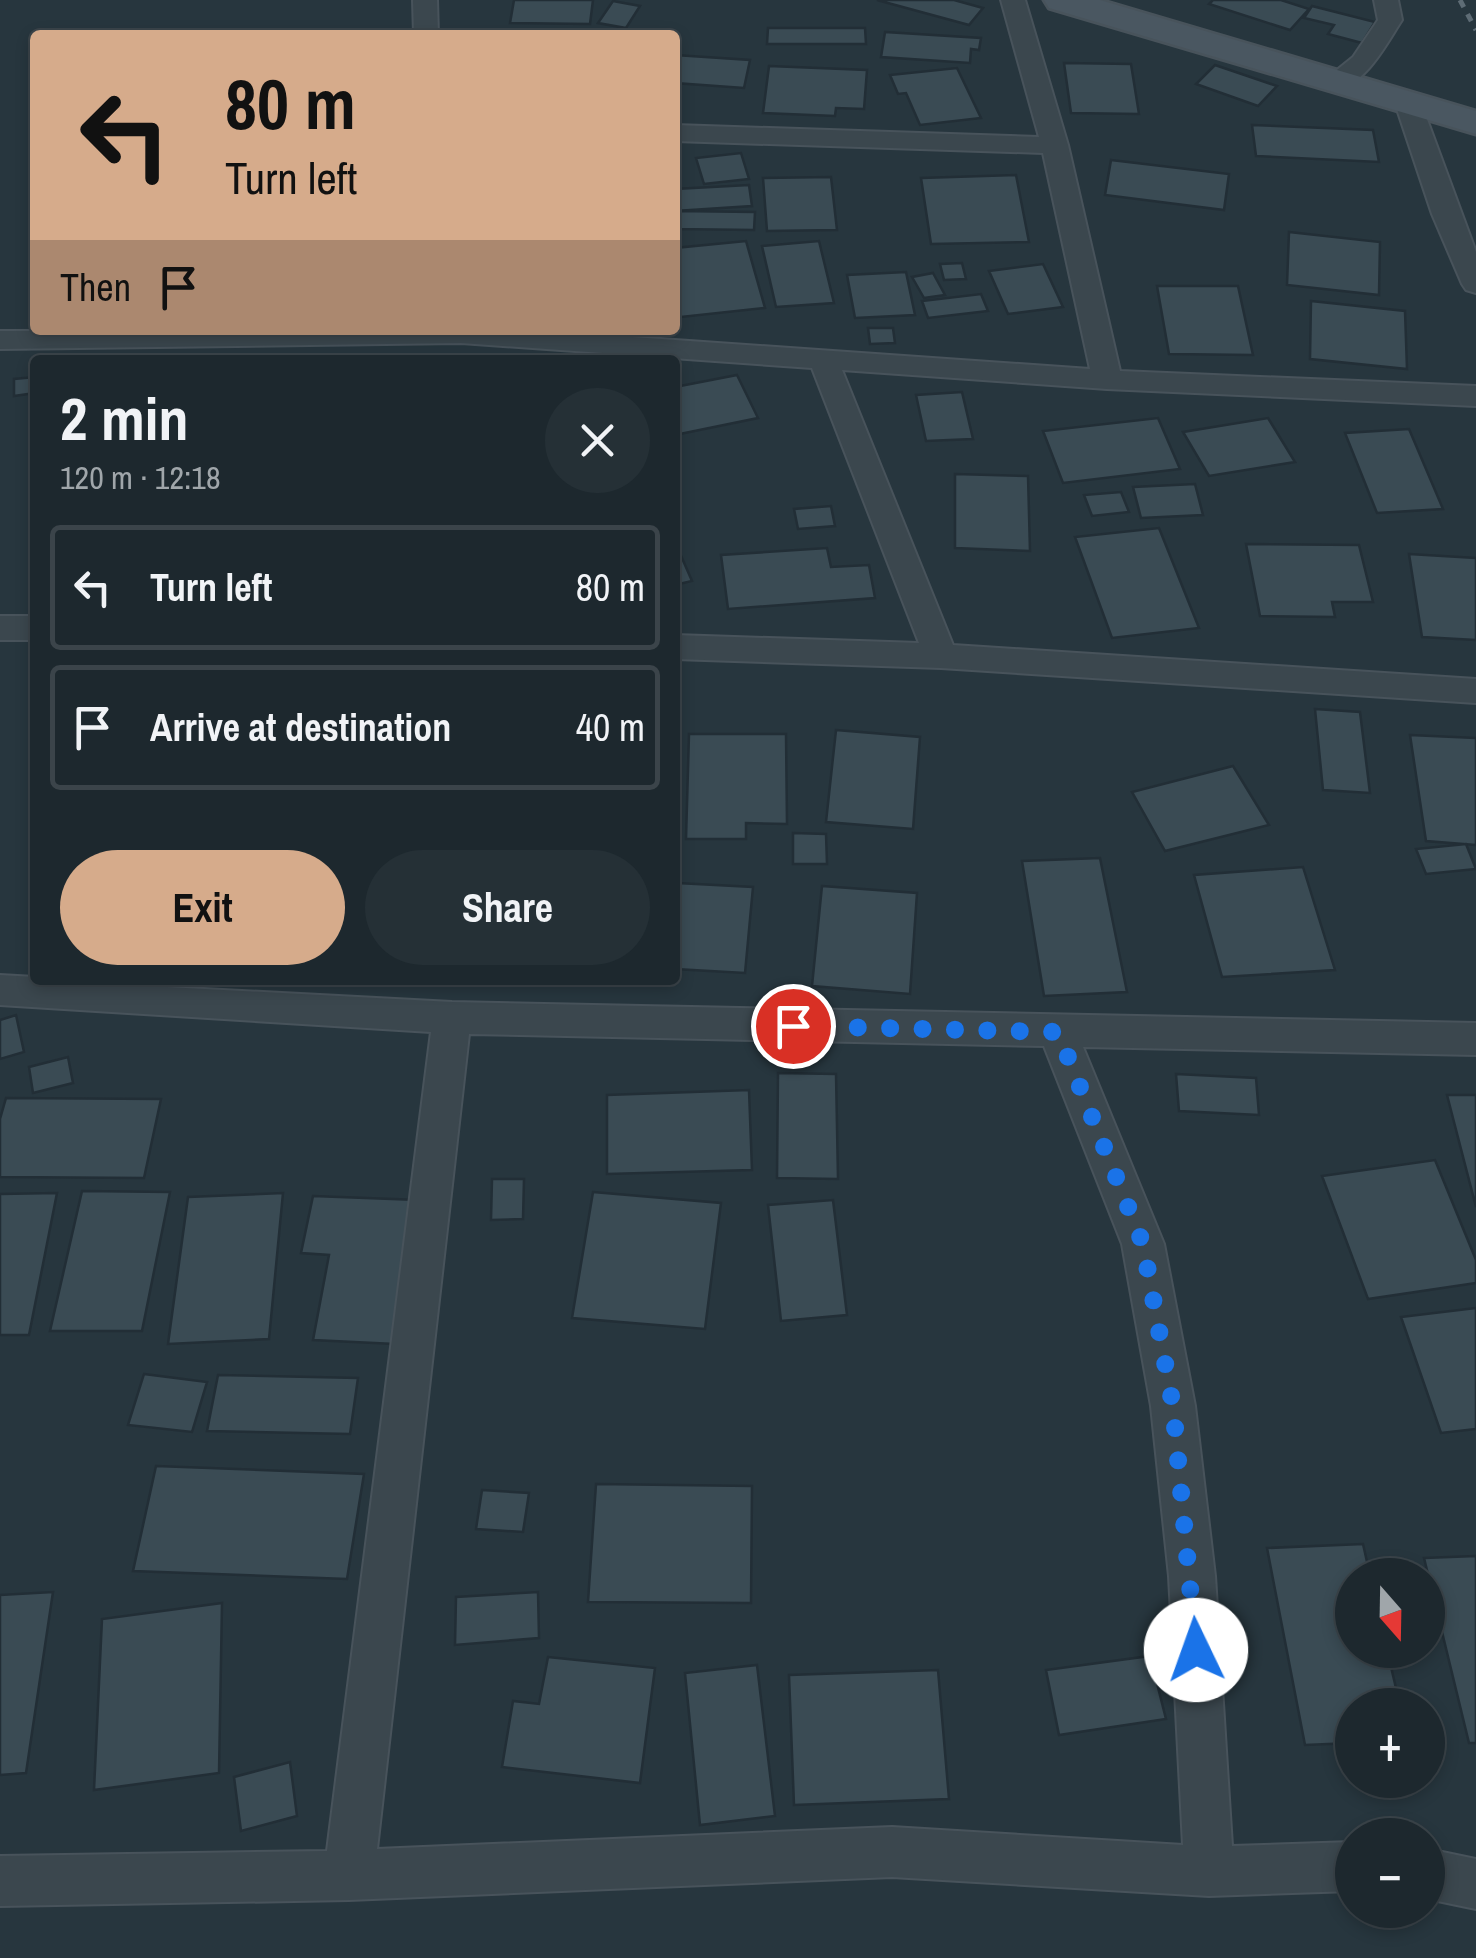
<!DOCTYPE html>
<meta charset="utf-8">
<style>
body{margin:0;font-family:"Archivo Narrow",sans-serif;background:#253036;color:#f1f3f6;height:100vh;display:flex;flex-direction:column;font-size:38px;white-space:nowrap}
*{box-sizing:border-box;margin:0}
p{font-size:32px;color:#a0a6aa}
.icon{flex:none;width:55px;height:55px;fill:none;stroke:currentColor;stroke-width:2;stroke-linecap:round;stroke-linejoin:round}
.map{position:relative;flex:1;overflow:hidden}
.sheet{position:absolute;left:30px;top:355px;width:650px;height:630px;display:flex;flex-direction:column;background:#1d282e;border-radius:10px;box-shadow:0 5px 15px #0003,0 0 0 2px #3b444a}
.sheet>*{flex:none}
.guide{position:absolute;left:30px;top:30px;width:650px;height:305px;border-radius:10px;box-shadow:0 5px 15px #0003,0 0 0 2px #3b444a;background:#d6ab8b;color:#111;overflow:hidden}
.needle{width:65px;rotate:160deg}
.controls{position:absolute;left:1335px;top:1558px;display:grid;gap:20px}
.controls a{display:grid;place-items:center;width:110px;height:110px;border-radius:50%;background:#1d282e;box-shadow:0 5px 15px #0003,0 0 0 2px #3b444a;font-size:50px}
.pin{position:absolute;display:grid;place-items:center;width:85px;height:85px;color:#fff;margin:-42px;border:5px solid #fff;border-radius:50%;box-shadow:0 2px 10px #0007}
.me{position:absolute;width:110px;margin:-55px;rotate:357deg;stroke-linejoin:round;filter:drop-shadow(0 0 8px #0008)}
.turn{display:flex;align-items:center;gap:35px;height:210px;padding:0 30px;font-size:45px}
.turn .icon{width:130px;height:130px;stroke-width:2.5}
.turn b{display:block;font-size:70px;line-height:85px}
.then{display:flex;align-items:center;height:95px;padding:0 30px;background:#0003;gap:20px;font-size:38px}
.round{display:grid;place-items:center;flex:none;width:105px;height:105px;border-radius:52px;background:#253036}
.overview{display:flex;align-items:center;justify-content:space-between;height:170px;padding:0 30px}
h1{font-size:60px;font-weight:800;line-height:75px}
.action{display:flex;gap:20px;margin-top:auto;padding:20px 30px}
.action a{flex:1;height:115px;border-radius:60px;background:#d6ab8b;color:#111;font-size:40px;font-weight:800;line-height:115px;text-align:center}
.action a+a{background:#253036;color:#f1f3f6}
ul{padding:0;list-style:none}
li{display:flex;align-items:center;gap:30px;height:125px;margin:0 20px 15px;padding:0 10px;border:5px solid #3b444a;border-radius:10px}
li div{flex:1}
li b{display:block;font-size:38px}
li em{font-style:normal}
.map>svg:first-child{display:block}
.building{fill:#3a4b54;stroke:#222e36;stroke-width:2.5}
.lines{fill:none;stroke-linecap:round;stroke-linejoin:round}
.street-casing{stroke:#48535b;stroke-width:4}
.secondary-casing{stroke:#48535b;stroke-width:5}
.street{fill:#3b474e;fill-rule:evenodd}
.secondary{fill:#4a5761;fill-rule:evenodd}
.rail{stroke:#5e6c75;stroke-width:5;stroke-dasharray:8 8;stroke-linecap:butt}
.route{stroke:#1a73e8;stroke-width:18;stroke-dasharray:0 32.4}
</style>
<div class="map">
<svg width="1476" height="1958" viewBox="0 0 1476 1958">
<rect width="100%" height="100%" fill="#27363e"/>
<g class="building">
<path d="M514,0H593L590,24L510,23Z"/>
<path d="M877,0H954L983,8L969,25Z"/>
<path d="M1213,0H1281L1309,9L1290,30L1209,4Z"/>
<path d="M613,1L640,6L626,28L598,23Z"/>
<path d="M1312,6L1375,22L1362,43L1328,34L1334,25L1304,18Z"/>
<path d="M768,28H865L866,44H767Z"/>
<path d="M885,32L981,38L979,50L971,49L970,63L881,57Z"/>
<path d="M675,55L750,60L744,88L675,83Z"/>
<path d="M1064,63L1131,64L1139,114L1071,113Z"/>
<path d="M1215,65L1277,86L1258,106L1196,84Z"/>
<path d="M769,66L867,70L864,109L836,108L835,116L763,113Z"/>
<path d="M957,68L981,118L920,125L906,93L898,94L890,75Z"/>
<path d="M1252,125L1373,130L1379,162L1256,156Z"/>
<path d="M741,153L749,179L704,184L696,158Z"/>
<path d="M1111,160L1229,174L1224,210L1105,195Z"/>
<path d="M1016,175L1029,242L931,244L921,178Z"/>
<path d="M831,177L837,230L767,231L763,178Z"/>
<path d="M749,185L752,206L675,211V189Z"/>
<path d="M675,211L755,212L754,230L675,229Z"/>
<path d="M1289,232L1380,242L1379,295L1287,285Z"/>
<path d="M746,241L765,308L681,317L675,292V248Z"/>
<path d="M819,241L834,303L776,307L762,246Z"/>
<path d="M962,263L966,279L944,280L940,264Z"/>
<path d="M1043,264L1063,307L1008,314L989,271Z"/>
<path d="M906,272L915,315L855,318L847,275Z"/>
<path d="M933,273L945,295L924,298L912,277Z"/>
<path d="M1157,286H1238L1253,355L1169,354Z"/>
<path d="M981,294L988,311L928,318L922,301Z"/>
<path d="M1311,301L1405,311L1407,369L1310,359Z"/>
<path d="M868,328H893L895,343L870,344Z"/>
<path d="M737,375L758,418L675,435V387Z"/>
<path d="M35,377V393L14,396V379Z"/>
<path d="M962,392L973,439L926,441L916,395Z"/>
<path d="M1158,418L1180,469L1063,483L1043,431Z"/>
<path d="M1268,418L1295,462L1209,476L1183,432Z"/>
<path d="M1409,429L1443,509L1377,513L1345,433Z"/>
<path d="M955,474L1028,476L1030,551L955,548Z"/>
<path d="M1195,484L1203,515L1141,518L1133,487Z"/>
<path d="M1121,492L1129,512L1092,516L1084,495Z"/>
<path d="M831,506L835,526L798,529L794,509Z"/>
<path d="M1159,528L1199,628L1112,638L1075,537Z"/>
<path d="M675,542L692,581L675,585Z"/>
<path d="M1246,544L1359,545L1373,602H1332L1335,617L1260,616Z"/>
<path d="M827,548L831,567L869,565L875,598L728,609L721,555Z"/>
<path d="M1409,554L1476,558V640L1422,637Z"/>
<path d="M1315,709L1360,712L1370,793L1323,790Z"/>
<path d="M836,730L920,737L913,829L826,822Z"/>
<path d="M689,734H786L787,824L746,823V839H686Z"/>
<path d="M1410,735L1476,738V845L1426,841Z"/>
<path d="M1233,766L1269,825L1165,851L1132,792Z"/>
<path d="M793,833L826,834L827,864H793Z"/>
<path d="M1466,844L1476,869L1426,874L1416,849Z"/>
<path d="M1100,858L1127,992L1044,996L1022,861Z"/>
<path d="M1303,867L1335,970L1222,977L1194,875Z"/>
<path d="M677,883L753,887L745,973L675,969Z"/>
<path d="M822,886L917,893L910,994L812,986Z"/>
<path d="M16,1015L24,1052L0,1059V1020Z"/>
<path d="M68,1057L73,1083L33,1093L29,1067Z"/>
<path d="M778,1073L836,1074L838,1179L777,1178Z"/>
<path d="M1176,1074L1256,1078L1259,1115L1179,1111Z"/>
<path d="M749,1090L752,1170L607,1174V1095Z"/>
<path d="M1447,1095H1476V1207Z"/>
<path d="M6,1098L161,1099L144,1178L0,1177V1119Z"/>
<path d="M1435,1160L1476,1260V1283L1368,1299L1322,1176Z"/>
<path d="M492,1179H524L523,1219L491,1220Z"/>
<path d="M82,1191L170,1192L142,1331H50Z"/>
<path d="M593,1192L721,1203L705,1329L572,1318Z"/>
<path d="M57,1193L29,1335H0V1194Z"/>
<path d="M283,1193L269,1339L168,1344L188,1197Z"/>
<path d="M313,1196L418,1200L395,1344L313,1340L329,1255L301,1253Z"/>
<path d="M833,1200L847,1315L781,1321L768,1205Z"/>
<path d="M1476,1308V1429L1441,1433L1401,1317Z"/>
<path d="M144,1374L207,1382L192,1432L128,1425Z"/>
<path d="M218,1375L358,1378L350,1434L207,1431Z"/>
<path d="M156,1466L364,1474L347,1579L133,1571Z"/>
<path d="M596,1484L752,1486L751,1603L588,1602Z"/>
<path d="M482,1490L529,1493L523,1532L476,1529Z"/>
<path d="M1363,1544L1370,1575H1352V1650H1387L1400,1705H1352V1743L1305,1745L1267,1548Z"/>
<path d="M1476,1556V1743H1469L1424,1558Z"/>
<path d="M53,1592L26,1773L0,1775V1595Z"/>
<path d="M538,1592L539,1638L455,1645L456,1597Z"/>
<path d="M222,1603L219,1773L94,1790L102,1619Z"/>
<path d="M1150,1656L1166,1719L1059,1735L1046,1670Z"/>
<path d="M548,1657L655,1668L640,1783L502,1767L513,1701L539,1704Z"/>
<path d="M757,1665L775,1816L700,1825L685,1673Z"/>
<path d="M938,1670L949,1799L794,1805L789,1675Z"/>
<path d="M290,1762L297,1816L241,1831L234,1777Z"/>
</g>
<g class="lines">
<defs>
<g id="street">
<path d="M413,0H437L438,35H414Z"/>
<path d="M1001,0H1025L1068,145L1120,371L1476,386V406L1107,389L842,370L953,645L1476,679V703L941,668L675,659V635L919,643L812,368L461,343L0,349V331L533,330L1090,369L1043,153L675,141V125L1039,137Z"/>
<path d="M1374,0H1398L1402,20C1386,44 1361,96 1326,87L1322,82L1353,57L1378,20Z"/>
<path d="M1408,95L1421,103L1476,252V293L1466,290L1462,284L1432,214L1395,103Z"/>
<rect x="0" y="616" width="35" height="24"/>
<path d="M0,975L35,977V980L452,1002L1476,1023V1055L1083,1047L1164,1244L1195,1406L1215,1576L1232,1846L1352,1842V1891L1209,1896L892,1877L349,1900L0,1906V1856L327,1851L431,1032L0,1005ZM469,1034L1044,1046L1122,1244L1151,1406L1169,1576L1183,1845L892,1827L377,1849Z"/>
<path d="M1428,1849L1476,1859V1909L1428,1899Z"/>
</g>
<path id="secondary" d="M1044,0H1100L1476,111V134L1049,8Z"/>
</defs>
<use href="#street" class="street-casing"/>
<use href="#secondary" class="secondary-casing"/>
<use href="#street" class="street"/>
<use href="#secondary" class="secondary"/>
<path class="rail" d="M1460,0L1476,30"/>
</g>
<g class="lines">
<path class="route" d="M793,1026L1058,1032L1143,1244L1173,1406L1196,1650"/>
</g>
</svg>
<div class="controls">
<a><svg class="needle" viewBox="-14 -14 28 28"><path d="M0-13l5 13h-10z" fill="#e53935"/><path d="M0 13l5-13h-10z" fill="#a0a6aa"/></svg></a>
<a>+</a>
<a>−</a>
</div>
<div class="pin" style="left:793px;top:1026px;background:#d93025"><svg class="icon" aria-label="arrive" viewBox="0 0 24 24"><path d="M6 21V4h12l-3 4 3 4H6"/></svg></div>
<svg class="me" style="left:1196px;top:1650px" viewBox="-20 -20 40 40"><circle r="19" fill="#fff"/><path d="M0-13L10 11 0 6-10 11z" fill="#1a73e8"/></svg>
<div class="guide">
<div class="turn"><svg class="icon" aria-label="left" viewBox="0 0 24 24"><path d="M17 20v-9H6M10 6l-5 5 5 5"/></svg><div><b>80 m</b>Turn left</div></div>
<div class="then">Then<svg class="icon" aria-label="arrive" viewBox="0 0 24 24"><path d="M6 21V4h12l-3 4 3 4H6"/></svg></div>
</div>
<section class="sheet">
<div class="overview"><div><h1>2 min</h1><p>120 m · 12:18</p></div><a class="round"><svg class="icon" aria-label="close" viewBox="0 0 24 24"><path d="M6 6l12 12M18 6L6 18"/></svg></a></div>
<ul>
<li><svg class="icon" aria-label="left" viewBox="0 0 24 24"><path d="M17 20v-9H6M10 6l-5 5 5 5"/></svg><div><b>Turn left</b></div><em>80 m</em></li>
<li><svg class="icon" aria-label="arrive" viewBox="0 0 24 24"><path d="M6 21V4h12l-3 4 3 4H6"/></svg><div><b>Arrive at destination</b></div><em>40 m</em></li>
</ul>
<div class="action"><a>Exit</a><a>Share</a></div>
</section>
</div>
